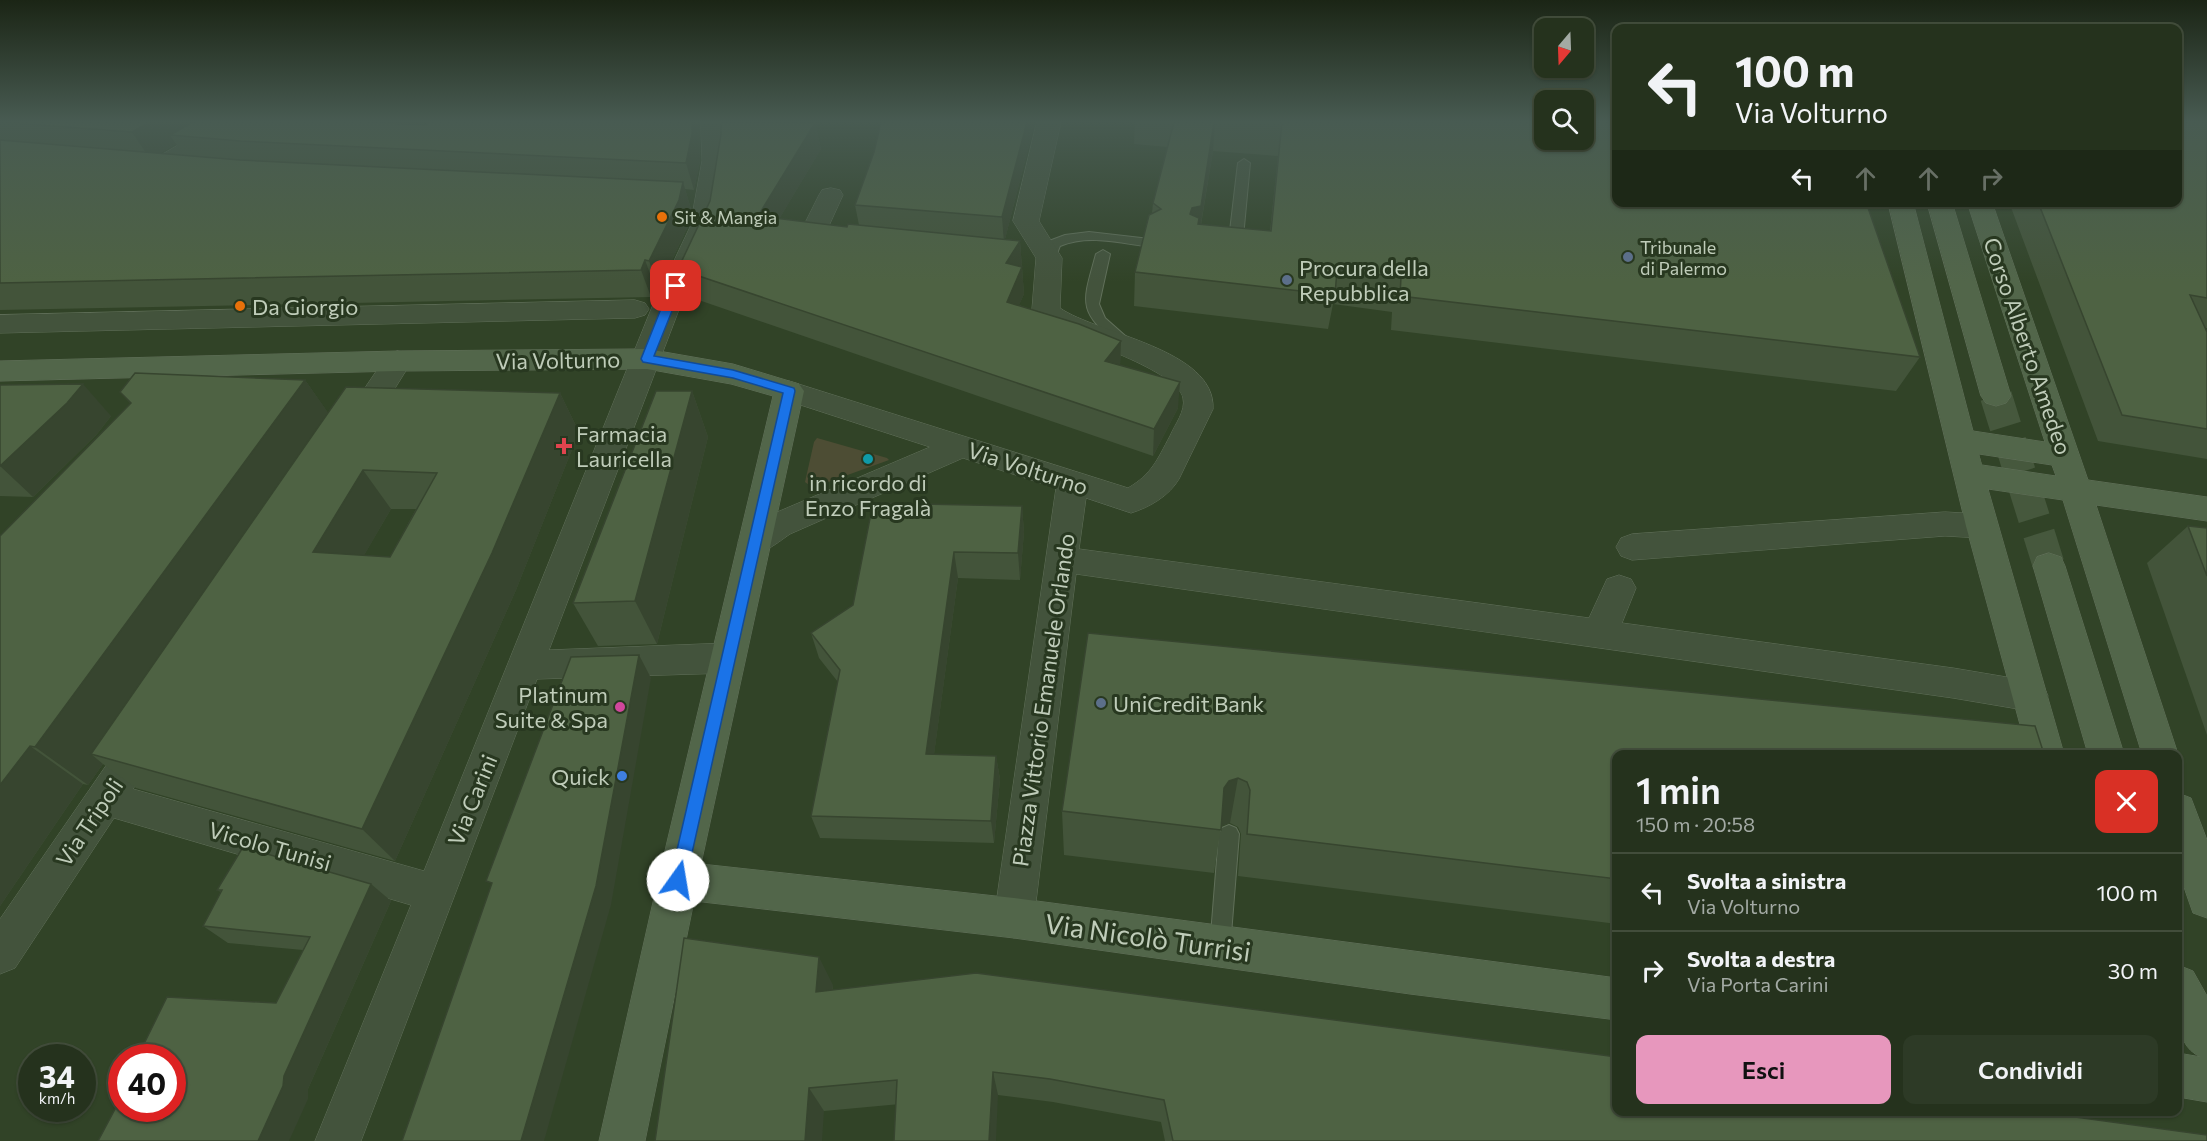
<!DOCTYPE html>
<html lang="it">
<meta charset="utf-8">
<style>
body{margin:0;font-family:Commissioner,sans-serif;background:#2d3a26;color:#f1f3f6;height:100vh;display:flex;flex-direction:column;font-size:22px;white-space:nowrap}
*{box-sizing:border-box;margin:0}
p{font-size:20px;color:#a3aaa4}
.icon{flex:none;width:33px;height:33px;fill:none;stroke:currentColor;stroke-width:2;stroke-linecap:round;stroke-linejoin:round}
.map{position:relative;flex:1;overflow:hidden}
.drawer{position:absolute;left:1612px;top:750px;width:570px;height:366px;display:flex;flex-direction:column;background:#25321d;border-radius:12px;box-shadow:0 2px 4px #0004,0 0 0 2px #424d3b}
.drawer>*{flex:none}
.banner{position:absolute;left:1612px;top:24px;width:570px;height:183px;border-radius:12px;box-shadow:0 2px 4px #0004,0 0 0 2px #424d3b;background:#25321d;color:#f1f3f6;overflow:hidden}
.needle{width:39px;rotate:199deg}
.tools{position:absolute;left:1534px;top:18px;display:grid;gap:12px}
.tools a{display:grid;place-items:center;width:60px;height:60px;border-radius:12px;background:#25321d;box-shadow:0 2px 4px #0004,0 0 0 2px #424d3b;font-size:30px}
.speed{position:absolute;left:18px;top:1044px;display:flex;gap:12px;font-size:30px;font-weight:700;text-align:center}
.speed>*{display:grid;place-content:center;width:78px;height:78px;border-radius:50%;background:#25321d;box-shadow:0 2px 4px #0004,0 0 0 2px #424d3b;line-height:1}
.speed small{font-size:15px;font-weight:400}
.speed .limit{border:9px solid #d22;background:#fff;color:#111}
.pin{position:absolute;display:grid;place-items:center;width:51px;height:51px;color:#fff;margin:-26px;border-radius:12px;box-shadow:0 3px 9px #0006}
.me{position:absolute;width:66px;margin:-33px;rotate:13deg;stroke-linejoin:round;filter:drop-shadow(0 0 4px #0008)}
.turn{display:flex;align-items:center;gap:21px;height:126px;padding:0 24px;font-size:27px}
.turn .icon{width:78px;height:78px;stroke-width:2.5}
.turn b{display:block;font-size:42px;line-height:51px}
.lanes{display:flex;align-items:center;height:57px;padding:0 24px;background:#0003;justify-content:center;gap:30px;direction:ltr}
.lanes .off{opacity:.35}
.round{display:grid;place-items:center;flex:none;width:63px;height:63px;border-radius:12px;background:#2d3a26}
.summary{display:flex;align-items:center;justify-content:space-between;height:102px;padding:0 24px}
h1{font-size:36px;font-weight:600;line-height:45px}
.button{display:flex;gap:12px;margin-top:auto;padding:12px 24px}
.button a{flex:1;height:69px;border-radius:12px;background:#e797bd;color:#111;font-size:24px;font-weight:600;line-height:69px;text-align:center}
.button a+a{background:#2d3a26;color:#f1f3f6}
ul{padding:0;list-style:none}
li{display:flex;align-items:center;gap:18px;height:78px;padding:0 24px;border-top:2px solid #424d3b}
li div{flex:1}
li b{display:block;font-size:22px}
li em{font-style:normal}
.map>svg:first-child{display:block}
.green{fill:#4d4d34}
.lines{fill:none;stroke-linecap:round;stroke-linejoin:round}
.secondary-tunnel{stroke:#46583d;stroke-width:32;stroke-dasharray:32 16;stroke-linecap:butt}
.lane-casing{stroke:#61705a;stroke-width:2}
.street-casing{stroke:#61705a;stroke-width:1}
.secondary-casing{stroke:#61705a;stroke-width:1}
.lane{fill:#43533c;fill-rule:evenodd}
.street{fill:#43533c;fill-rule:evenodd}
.secondary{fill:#52664a;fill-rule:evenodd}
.wall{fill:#43543a;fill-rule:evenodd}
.shaded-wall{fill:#37452f}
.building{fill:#4e6243;stroke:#37452f;stroke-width:1.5;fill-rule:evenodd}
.route{fill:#1a73e8;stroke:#114b97;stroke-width:1.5}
.food-dot{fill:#e8710a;stroke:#283820;stroke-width:2}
.service-dot{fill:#5c6f8a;stroke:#283820;stroke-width:2}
.health-dot{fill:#e0444e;stroke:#283820;stroke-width:2}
.culture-dot{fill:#0f9aa8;stroke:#283820;stroke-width:2}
.hotel-dot{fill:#d1479c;stroke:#283820;stroke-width:2}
.shop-dot{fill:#3f7fe0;stroke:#283820;stroke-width:2}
.labels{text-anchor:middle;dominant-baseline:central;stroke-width:6;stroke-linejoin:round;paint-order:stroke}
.far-poi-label{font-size:18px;fill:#bfccb9;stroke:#283820;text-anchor:start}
.poi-label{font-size:22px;fill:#bfccb9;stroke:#283820;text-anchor:start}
.street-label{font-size:22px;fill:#bfccb9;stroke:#283820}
.near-street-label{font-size:27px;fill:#bfccb9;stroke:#283820}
</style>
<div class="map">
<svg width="2207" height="1141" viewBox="0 0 2207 1141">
<rect width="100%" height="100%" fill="#314327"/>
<path class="green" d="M817,438L887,458L889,460L820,485H809L805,482L814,442Z"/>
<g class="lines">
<path class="secondary-tunnel" d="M1996,396L2049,566"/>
<defs>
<g id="lane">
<path d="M1244,159L1250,163L1242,248L1235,252L1228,248L1238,163Z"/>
<path d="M1089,232L1150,239L1157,243L1150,247C1120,243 1089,234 1060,246L1054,261L1049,262L1042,258L1049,241L1065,235Z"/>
<path d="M1103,250L1110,254L1099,304L1105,318L1131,341L1124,346L1119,344C1076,311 1083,302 1096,254Z"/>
<path d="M1229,825L1236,828L1239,834L1230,947L1227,954L1220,957L1213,954L1210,947L1219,834L1222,828Z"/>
</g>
<g id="street">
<path d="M218,122H247L243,127L162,175L153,177L144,175L141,170L144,165Z"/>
<path d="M701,122H725L726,161L716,227L680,307L549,650L728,643L740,648L745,658L740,668L728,673L537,679L361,1141H315L411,905L114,818L15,968L0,974V919L132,728L145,723L158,728L163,739L133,789L424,871L652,307L690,227L702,161Z"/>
<path d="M1037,122H1061L1039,221L1062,258L1060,308C1097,334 1216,349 1213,409L1179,479C1169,496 1150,507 1131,513L1086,498L1079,549L1589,618L1607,579L1619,575L1631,579L1636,588L1622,623L1953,668L2030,681L2043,685L2048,696L2043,707L2030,711L1953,698L1076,574L1034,918L1028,932L1014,938L1000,932L994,918L1056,488L963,458L790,534C774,545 762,557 743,551L738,542L743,533L768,516L930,447L779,398L774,391L779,384L789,381L1128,488C1152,474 1157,460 1170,436C1175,424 1186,411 1183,398C1178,371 1077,338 1051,328L1040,320L1032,309L1036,258L1013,221Z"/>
<path d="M831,188L840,190L843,195L827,230L850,233L854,239L850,245L841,247L802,243L798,237L819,195L822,190Z"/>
<path d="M635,300L645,303L649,309L645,315L635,318L0,333V315Z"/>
<path d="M398,351L408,354L412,361L367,433L356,436L345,433L341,425L345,417L388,354Z"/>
<path d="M1945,512L1982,514L1993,517L1998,526L1993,535L1982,538L1945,536L1632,560L1621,556L1616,547L1621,538L1632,534Z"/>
</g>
<g id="secondary">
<path d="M1888,202H1913L1973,431L2045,442L1967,202H1992L2088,480L2207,497V521L2096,505L2178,754V755L2142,754L2063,500L1988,489L2064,754H2028L1966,526ZM1979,454L2052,465L2056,476L1982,465Z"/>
<path d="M1927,202H1952L2011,396L2006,403L1996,406L1986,403L1981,396Z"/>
<path d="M647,349L733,364L799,384L804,391L701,864L1014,898L1617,978V1020L1410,994L1014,938L694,901L645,1141H599L658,880L773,396L731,384L647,369L398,371L0,381V361L398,351Z"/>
<path d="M2049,553L2061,557L2065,566L2124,754H2088L2033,566L2037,557Z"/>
<path d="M2178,793L2191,798L2207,840V918L2193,913L2178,870Z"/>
<path d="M2178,965L2193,971L2207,996V1102L2178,1097V1053L2201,1057C2169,1044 2178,994 2178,965Z"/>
</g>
</defs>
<use href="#lane" class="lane-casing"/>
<use href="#street" class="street-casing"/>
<use href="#secondary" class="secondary-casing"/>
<use href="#lane" class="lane"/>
<use href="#street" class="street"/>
<use href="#secondary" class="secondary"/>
</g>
<g class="wall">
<path d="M0,122L426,125L428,122H699L700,161L694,190L685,189L691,209L688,226L659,288L655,287L651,297L0,310ZM176,144L184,155L160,153Z"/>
<path d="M881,122H1035L1005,239L1020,241L1024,294L1019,305L1121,341L1120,365L1178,408L1153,456L687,296L678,269L710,201L721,134L815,123L821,149L779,219L847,227L859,225L855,205L874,152Z"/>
<path d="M1135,122H1545L1920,357L1896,391L1391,330L1392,312L1333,304L1328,329L1134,306L1135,272L1152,213L1153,203L1167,147L1134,144ZM1213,151L1278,156L1270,231L1201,225Z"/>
<path d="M2207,122V328H2205L2207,332V459L2098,441L2009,202H2178Z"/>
<path d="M305,380L328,413L560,393L579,432L516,590L395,861L136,788L103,764L88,785L83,784L61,816L0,906V536L131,404L120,392ZM391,509H416L390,557L364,555Z"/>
<path d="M0,385L111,416L97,434L33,497L0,496Z"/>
<path d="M692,391L708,437L657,644L598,646L573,603Z"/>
<path d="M1022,506L1024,532L1020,580L958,578L934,754L996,756L1000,779L994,843L820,838L811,816L838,682L819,658L811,633Z"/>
<path d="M2188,526L2207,528V735L2147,563Z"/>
<path d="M1088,633L1617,754V924L1238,876L1241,834L1238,827L1230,823L1221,826L1214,873L1064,855L1062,811Z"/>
<path d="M371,884L391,901L308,1089V1099L303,950L228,943L203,926L221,892L217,890Z"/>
<path d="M833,985V990L1617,1112L2207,1141H1165L1161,1122L1053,1102L998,1095L824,1111L655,1141Z"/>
</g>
<g class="shaded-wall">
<path d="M150,122H213L170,135L176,144L150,159L132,132Z"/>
<path d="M692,122H699L700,161L694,190L686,163Z"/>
<path d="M1027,122H1035L1004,243L1002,217Z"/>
<path d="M1215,122L1213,151L1198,241L1190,214Z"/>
<path d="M815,123L821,149L765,243L758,216Z"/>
<path d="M683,182L691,209L688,226L659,288L649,261Z"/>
<path d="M1020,241L1024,294L1009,328L1007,302L1006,263Z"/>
<path d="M645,260L655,287L651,297L641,270Z"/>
<path d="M1121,341L1120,368L1105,361Z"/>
<path d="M305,380L337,425L91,754L103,764L88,785L35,747Z"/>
<path d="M1180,382L1178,408L1153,456L1154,429Z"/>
<path d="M83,384L111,416L97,434L33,497L0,466Z"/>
<path d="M692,391L708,437L657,644L635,601Z"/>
<path d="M560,393L579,432L516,590L395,861L362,829Z"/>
<path d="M363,470L391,509L344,590L313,552Z"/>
<path d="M1022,506L1024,532L1020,580L1018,553Z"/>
<path d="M954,552L958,578L931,777L926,754Z"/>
<path d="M639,655L651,678L611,905L544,1141H521Z"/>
<path d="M30,746L83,784L61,816L0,906V785Z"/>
<path d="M996,756L1000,779L994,843L991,821Z"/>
<path d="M1238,778L1230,823L1221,826L1224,788L1229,781Z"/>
<path d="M371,884L391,901L308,1089V1099L289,1141H258L284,1076Z"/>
<path d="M819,957L833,985L831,1018L816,992Z"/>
<path d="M993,1072L998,1095L996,1141H989Z"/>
<path d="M809,1088L824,1111L822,1141H805Z"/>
</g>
<g class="building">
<path d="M0,122H150L132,132Z"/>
<path d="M193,122H367L426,125L428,122H692V134L686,163L240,141L170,135Z"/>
<path d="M721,122L815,123L758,216L847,227L848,224L1020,241L1006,263L1022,267L1007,302L1079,324L1121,341L1105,361L1180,382L1154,429L678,269L710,201L721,134Z"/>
<path d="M881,122H1027L1002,217L855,205L874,152Z"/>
<path d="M1174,122H1214L1201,206L1192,208L1190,214L1199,218L1198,224L1271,231L1282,122H1279H1545V140H1584V122H1617V202H1866L1920,357L1400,296L1401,277L1337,270L1335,295L1135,272L1149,215L1161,209L1153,203Z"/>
<path d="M2178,122H2207V298L2190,295L2207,332V429L2122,415L2038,202H2178Z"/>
<path d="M0,140L240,160L683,182L679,200L649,261L645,260L641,270L0,283Z"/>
<path d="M135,373L305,380L35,747L30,746L0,785V536L131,403L120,392Z"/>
<path d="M83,384L67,403L0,466V385Z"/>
<path d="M346,387L560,393L492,553L362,829L91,754ZM363,470L437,473L390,557L313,552Z"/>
<path d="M656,391H692L635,601L573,603Z"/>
<path d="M873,503L1022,506L1018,553L954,552L926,754L996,756L991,821L811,816L840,670L811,633L853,605Z"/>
<path d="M2188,526L2207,528V576Z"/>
<path d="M1088,633L2035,726L2044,754H1617V879L1247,834L1250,790L1247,782L1238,778L1229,781L1224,788L1221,830L1062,811Z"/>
<path d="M639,655L596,886L521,1141H402L492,883L486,881L571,657Z"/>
<path d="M243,847L371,884L284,1076L283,1086L258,1141H98L122,1096V1108H172V1058H137L167,997L276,1003L310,937L203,926L222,890H217Z"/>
<path d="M684,938L819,957L816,992L976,973L1617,1057V1112H2024L2068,1116L2207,1135V1141H1173L1164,1100L1050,1079L993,1072L989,1141H894L897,1080L809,1088L805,1141H655Z"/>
</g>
<linearGradient id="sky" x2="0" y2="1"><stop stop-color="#1b2515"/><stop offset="0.43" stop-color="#485b52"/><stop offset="1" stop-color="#485b52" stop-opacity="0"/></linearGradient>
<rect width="2207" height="282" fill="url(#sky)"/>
<path class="route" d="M676,282L682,286L654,356L733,370L794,388L795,391L686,880L684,886L678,888L672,886L670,880L783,393L733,378L643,362L641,359L670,286Z"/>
<g class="food-dot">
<circle cx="662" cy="217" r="6"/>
<circle cx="240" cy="306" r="6"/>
</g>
<g class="service-dot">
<circle cx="1628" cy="257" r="6"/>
<circle cx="1287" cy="280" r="6"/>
<circle cx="1101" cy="703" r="6"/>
</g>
<path class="health-dot" d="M561 437h6v6h6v6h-6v6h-6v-6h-6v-6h6z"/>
<circle class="culture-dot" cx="868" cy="459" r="6"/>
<circle class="hotel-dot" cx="620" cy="707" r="6"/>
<circle class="shop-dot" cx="622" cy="776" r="6"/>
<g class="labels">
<g class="far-poi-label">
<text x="674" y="217">Sit &amp; Mangia</text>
<text x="1640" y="247">Tribunale<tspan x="1640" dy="21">di Palermo</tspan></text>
</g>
<g class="poi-label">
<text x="1299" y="267">Procura della<tspan x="1299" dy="25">Repubblica</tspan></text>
<text x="252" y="306">Da Giorgio</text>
<text x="576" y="433">Farmacia<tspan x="576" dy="25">Lauricella</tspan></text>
<text x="868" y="482" text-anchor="middle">in ricordo di<tspan x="868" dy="25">Enzo Fragalà</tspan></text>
<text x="608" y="694" text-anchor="end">Platinum<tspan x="608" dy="25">Suite &amp; Spa</tspan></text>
<text x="1113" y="703">UniCredit Bank</text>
<text x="610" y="776" text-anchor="end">Quick</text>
</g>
<g class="street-label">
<text transform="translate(2028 346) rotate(71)">Corso Alberto Amedeo</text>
<text transform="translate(558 360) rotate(-1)">Via Volturno</text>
<text transform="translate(1028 468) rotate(18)">Via Volturno</text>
<text transform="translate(1043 700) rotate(-82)">Piazza Vittorio Emanuele Orlando</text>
<text transform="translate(472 800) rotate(-68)">Via Carini</text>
<text transform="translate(89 822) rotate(-56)">Via Tripoli</text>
<text transform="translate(270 846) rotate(16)">Vicolo Tunisi</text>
</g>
<g class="near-street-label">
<text transform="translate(1148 937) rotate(8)">Via Nicolò Turrisi</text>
</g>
</g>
</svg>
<div class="tools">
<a><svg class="needle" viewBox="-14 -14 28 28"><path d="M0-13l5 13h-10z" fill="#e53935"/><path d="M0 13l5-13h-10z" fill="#a3aaa4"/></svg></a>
<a><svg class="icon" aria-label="search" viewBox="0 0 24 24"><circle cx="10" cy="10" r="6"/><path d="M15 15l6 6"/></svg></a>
</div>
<div class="speed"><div>34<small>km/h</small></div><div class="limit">40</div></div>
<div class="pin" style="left:676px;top:286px;background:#d93025"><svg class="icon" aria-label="arrive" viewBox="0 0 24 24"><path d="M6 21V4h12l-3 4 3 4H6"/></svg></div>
<svg class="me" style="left:678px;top:880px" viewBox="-20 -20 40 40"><circle r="19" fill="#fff"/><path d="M0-13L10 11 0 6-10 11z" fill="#1a73e8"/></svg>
<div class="banner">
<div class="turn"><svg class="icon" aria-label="left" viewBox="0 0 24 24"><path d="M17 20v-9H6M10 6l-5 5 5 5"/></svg><div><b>100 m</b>Via Volturno</div></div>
<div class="lanes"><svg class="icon" aria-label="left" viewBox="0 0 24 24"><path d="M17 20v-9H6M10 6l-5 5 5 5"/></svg><svg class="icon off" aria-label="ahead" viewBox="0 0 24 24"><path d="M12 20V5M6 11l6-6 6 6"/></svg><svg class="icon off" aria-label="ahead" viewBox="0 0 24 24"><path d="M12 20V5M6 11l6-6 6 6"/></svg><svg class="icon off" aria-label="right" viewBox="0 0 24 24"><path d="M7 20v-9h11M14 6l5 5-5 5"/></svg></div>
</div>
<section class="drawer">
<div class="summary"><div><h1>1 min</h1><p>150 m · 20:58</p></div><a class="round" style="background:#d93025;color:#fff"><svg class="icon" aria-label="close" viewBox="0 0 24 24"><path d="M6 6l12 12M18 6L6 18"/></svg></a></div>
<ul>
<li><svg class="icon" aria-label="left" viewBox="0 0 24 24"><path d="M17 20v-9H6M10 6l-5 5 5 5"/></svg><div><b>Svolta a sinistra</b><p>Via Volturno</p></div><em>100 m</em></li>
<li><svg class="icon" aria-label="right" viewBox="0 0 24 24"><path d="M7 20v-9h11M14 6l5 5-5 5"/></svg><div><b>Svolta a destra</b><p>Via Porta Carini</p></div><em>30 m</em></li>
</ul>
<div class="button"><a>Esci</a><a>Condividi</a></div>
</section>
</div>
